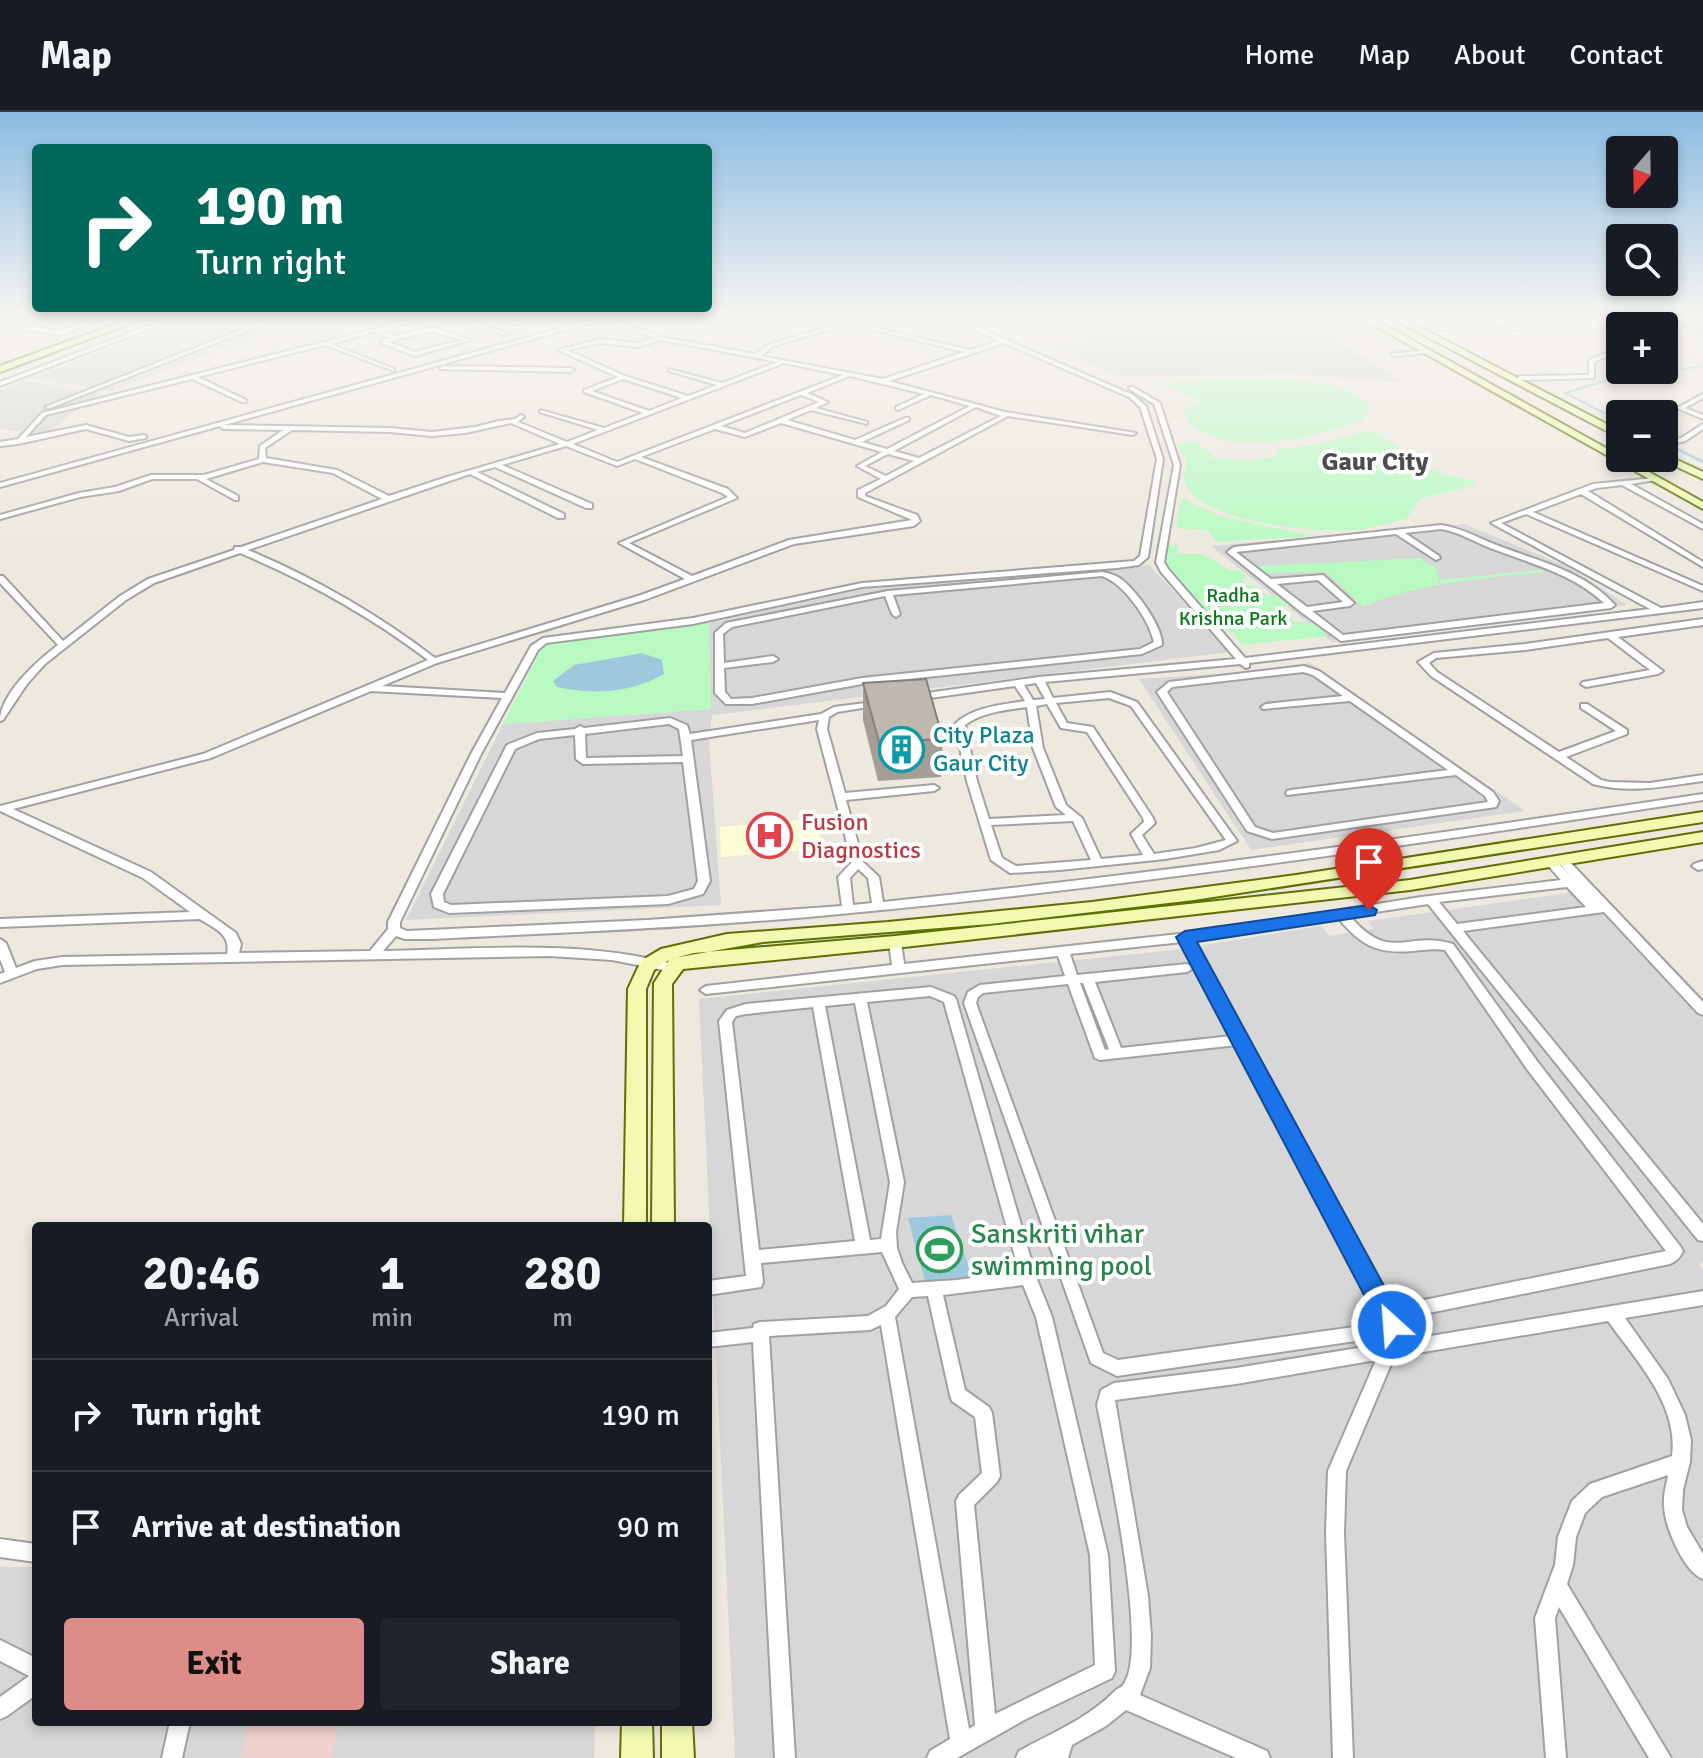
<!DOCTYPE html>
<meta charset="utf-8">
<style>
body{margin:0;font-family:Signika,sans-serif;background:#20242c;color:#f1f3f6;height:100vh;display:flex;flex-direction:column;font-size:30px;white-space:nowrap}
*{box-sizing:border-box;margin:0}
p{font-size:26px;color:#9ea1a6}
.icon{flex:none;width:44px;height:44px;fill:none;stroke:currentColor;stroke-width:2;stroke-linecap:round;stroke-linejoin:round}
.map{position:relative;flex:1;overflow:hidden}
.side{position:absolute;left:32px;top:1110px;width:680px;height:504px;display:flex;flex-direction:column;background:#171b24;border-radius:8px;box-shadow:0 4px 12px #0003}
.side>*{flex:none}
.hud{position:absolute;left:32px;top:32px;width:680px;height:168px;border-radius:8px;box-shadow:0 4px 12px #0003;background:#00695c;color:#fff;overflow:hidden}
.needle{width:52px;rotate:200deg}
.controls{position:absolute;left:1606px;top:24px;display:grid;gap:16px}
.controls a{display:grid;place-items:center;width:72px;height:72px;border-radius:8px;background:#171b24;box-shadow:0 4px 12px #0003;font-size:40px}
.pin{position:absolute;display:grid;place-items:center;width:68px;height:68px;color:#fff;margin:-82px -34px;border-radius:50% 50% 50% 0;rotate:-45deg;box-shadow:0 0 8px #0007}
.pin .icon{rotate:45deg}
.me{position:absolute;width:88px;margin:-44px;rotate:334deg;stroke-linejoin:round;filter:drop-shadow(0 0 6px #0008)}
.turn{display:flex;align-items:center;gap:28px;height:168px;padding:0 32px;font-size:36px}
.turn .icon{width:104px;height:104px;stroke-width:2.5}
.turn b{display:block;font-size:56px;line-height:68px}
.eta{display:flex;justify-content:space-evenly;align-items:center;height:136px;text-align:center}
.eta b{font-size:48px;font-weight:700;line-height:56px}
.cta{display:flex;gap:16px;margin-top:auto;padding:16px 32px}
.cta a{flex:1;height:92px;border-radius:8px;background:#dd8c87;color:#111;font-size:32px;font-weight:700;line-height:92px;text-align:center}
.cta a+a{background:#20242c;color:#f1f3f6}
ul{padding:0;list-style:none}
li{display:flex;align-items:center;gap:24px;height:112px;padding:0 32px;border-top:2px solid #363941}
li div{flex:1}
li b{display:block;font-size:30px}
li em{font-style:normal}
header{display:flex;align-items:center;gap:48px;box-sizing:border-box;height:112px;padding:0 40px;background:#171b24;border-bottom:2px solid #363941}
header strong{font-size:38px}
nav{display:flex;gap:44px;margin-inline-start:auto;font-size:28px}
.map>svg:first-child{display:block}
.residential{fill:#d8d7d7}
.commercial{fill:#efd1cd}
.education{fill:#fcffd6}
.park{fill:#b9fac3}
.water{fill:#9ec9dc}
.lines{fill:none;stroke-linecap:round;stroke-linejoin:round}
.stream-far1{stroke:#9ec9dc;stroke-width:2}
.stream{stroke:#9ec9dc;stroke-width:3}
.river{fill:#9ec9dc;fill-rule:evenodd}
.street-casing{stroke:#a1a1a1;stroke-width:4}
.secondary-casing{stroke:#5c7003;stroke-width:4}
.street{fill:#fff;fill-rule:evenodd}
.secondary{fill:#f1fab0;fill-rule:evenodd}
.wall{fill:#a59e96}
.building{fill:#c0b8af;stroke:#86817a;stroke-width:2}
.route{fill:#1a73e8;stroke:#114b97;stroke-width:2}
.labels{text-anchor:middle;dominant-baseline:central;stroke-width:8;stroke-linejoin:round;paint-order:stroke}
.far-park-label{font-size:20px;fill:#09781a;stroke:#fff}
.culture-label{font-size:24px;fill:#0d838f;stroke:#fff;text-anchor:start}
.health-label{font-size:24px;fill:#be3a42;stroke:#fff;text-anchor:start}
.far-district-label{font-size:26px;font-weight:bold;fill:#4d4d4d;stroke:#fff}
.near-leisure-label{font-size:28px;fill:#27864d;stroke:#fff;text-anchor:start}
</style>
<header>
<strong>Map</strong>
<nav><a>Home</a><a>Map</a><a>About</a><a>Contact</a></nav>
</header>
<div class="map">
<svg width="1703" height="1646" viewBox="0 0 1703 1646">
<rect width="100%" height="100%" fill="#ede9df"/>
<g class="residential">
<path d="M0,207H122L73,225L0,216Z"/>
<path d="M184,207H299L224,237L138,226Z"/>
<path d="M1181,213L1314,217L1407,271L1292,262L1120,265L1053,236L1096,227L1075,217Z"/>
<path d="M135,227L217,239L111,279L31,266Z"/>
<path d="M24,269L100,281L45,322L0,317V278Z"/>
<path d="M1465,412L1570,456L1627,493L1332,530L1211,434Z"/>
<path d="M1149,453L1230,540L712,603L709,630L721,793L406,808L503,612L711,597L709,511L858,478Z"/>
<path d="M1310,551L1525,699L1251,738L1139,567L1289,557L1293,553Z"/>
<path d="M1598,777L1703,886V1151L1699,1152L1703,1158V1646H735L699,887L1174,838L1321,814L1329,824L1373,817L1368,809Z"/>
<path d="M0,1455H36V1610H595L594,1646H0Z"/>
</g>
<path class="commercial" d="M248,1610H338L332,1646H241Z"/>
<path class="education" d="M816,707L821,732L808,738L721,745L720,715Z"/>
<g class="park">
<path d="M1282,268C1315,270 1344,271 1370,293L1364,307C1323,325 1209,353 1183,300L1185,295L1197,293L1202,289L1156,270Z"/>
<path d="M1366,319C1386,321 1389,331 1404,341C1424,354 1448,365 1471,368L1476,373L1419,387L1407,406C1390,411 1371,417 1353,418C1315,421 1202,411 1185,371C1181,362 1190,355 1186,347C1184,340 1179,339 1178,331L1198,330L1199,334L1214,342L1209,346L1248,349L1281,343L1276,337C1313,335 1330,329 1366,319Z"/>
<path d="M1181,386L1220,404L1313,424L1216,430L1208,418L1176,416Z"/>
<path d="M1169,433L1179,434L1177,442H1202L1230,458L1241,459L1247,465L1243,467L1245,472L1261,476L1257,481L1278,484L1290,493L1281,495L1294,510L1313,511L1328,524L1241,533L1233,520L1220,519L1165,449Z"/>
<path d="M1420,446L1438,457L1439,468L1547,457L1554,459C1488,466 1424,469 1363,495L1326,460L1263,461L1259,454Z"/>
<path d="M709,511L711,597L503,612L544,532Z"/>
</g>
<g class="water">
<path d="M642,541L662,548L664,562C631,581 593,583 557,575L553,569L574,553Z"/>
<path d="M951,1103L974,1170L926,1173L908,1106Z"/>
</g>
<g class="lines">
<g class="stream-far1">
<path d="M1620,309L1565,281L1605,269L1703,254"/>
<path d="M1664,331L1671,334"/>
</g>
<path class="stream" d="M1667,332L1703,350"/>
<path class="river" d="M1637,207H1664L1703,215V223Z"/>
<defs>
<g id="street">
<path d="M95,207H103L60,223L0,214V210L60,219Z"/>
<path d="M167,207H175L0,274V270Z"/>
<path d="M268,207H276L50,296L45,295Z"/>
<path d="M414,207H424L381,219L396,224L432,215L470,228L415,244L381,231V229L390,226L375,220L331,232L394,257V259L325,233L198,265L246,288V290H242L192,267L46,303L26,325L86,313L129,325L144,323L146,324V326L129,329L86,317L18,332L0,334V330L18,327L42,301ZM432,219L461,228L415,240L388,230Z"/>
<path d="M456,207H465L508,222L503,223Z"/>
<path d="M498,207L515,209L532,207L515,213Z"/>
<path d="M594,207H610L662,225L755,242L770,232L855,207H864L774,234L761,244L883,267L964,240L870,217V215L970,238L999,229L952,207H959L1133,283L1146,294L1163,347L1148,445L1139,453L1117,456L862,475L693,512L546,531L538,538L481,642L400,810V816L407,819L648,808L842,794L838,765L852,750L817,617L819,608L691,628L710,769L703,782L668,792L449,801L434,795L431,782L507,633L537,621L575,617L580,614L584,616L670,606L687,613L690,622L821,602L834,595L881,589V593L837,600L829,605L827,617L845,681L934,673L939,676L934,679L846,688L863,750L879,765L883,790C1157,762 1430,723 1703,682V688C1419,732 1135,774 850,801C711,815 572,820 433,827H405L396,824L383,839C481,837 582,827 677,853L679,856L673,860L612,848L550,844L62,853L37,857L0,871V862L5,860L0,847V827L6,831L16,856L35,849L62,845L227,842C231,822 215,817 200,807L0,815V807L190,800L143,766L0,699V694L203,642L428,548C370,504 307,469 240,441L154,471L126,488L45,552L27,572L3,608L0,609C0,582 37,549 58,533L0,471V464H3L63,529L120,484L148,467L234,438L235,435H241L382,387L333,361L263,350L206,367L238,384V388H235L197,367H152L119,379L80,385L0,407V403L79,381L115,375L151,363H204L259,347L260,334L283,318L223,317L220,314L0,375V371ZM602,208L655,226L637,231L601,227L558,238L618,265L584,278V280L643,301L604,316L540,298V300L598,318L567,330L518,310L524,305L521,303L515,307L499,309L475,315L432,320L390,316L224,313ZM661,228L778,250L722,271L669,257V259L717,273L688,284L625,264L567,238L601,231L637,235ZM1004,231L1129,285L1140,295L1157,347L1140,444L1134,449L862,471L693,506L543,526L531,534L505,581L382,574L437,551L647,487L794,432L914,414L920,409L917,403L865,384V381L1008,304L1133,323L1136,321L1005,300L889,269ZM784,251L843,263L617,350L573,332ZM850,264L924,282L896,295V297L898,298L931,283L970,294L887,337L862,330L909,308V306H905L855,328L787,308L811,298L867,312V310L816,296L828,290L807,281ZM623,267L682,286L649,299L592,279ZM801,283L819,290L745,321L721,314ZM976,295L1001,304L919,346L894,339ZM511,311L560,332L447,365L389,384L337,358L266,346L265,336L292,318L390,320L432,324L465,321ZM781,311L882,340L857,354L881,367L858,378V385L912,408L789,428L692,464L629,431L737,386L728,377L641,345L715,317L745,325ZM566,334L617,354L635,347L722,381L728,385L619,431L685,467L641,483L435,546C377,502 315,466 248,438L470,362L558,406H564V402L477,360L495,355L586,396H592V392L502,353ZM888,342L914,349L886,364L865,354ZM371,579L502,586L471,642L388,810V817L370,839L239,841L241,832L236,821L151,760L13,697L211,646ZM669,612L679,617L683,644L586,646L585,622ZM575,623L576,647L583,652L683,650L698,769L694,777L668,784L451,793L444,790L443,782L515,637L539,627ZM858,757L868,766L872,791L853,793L850,766Z"/>
<path d="M1484,207H1498L1516,214L1564,207H1580L1620,219V223L1572,209L1516,218L1490,210L1430,220L1427,218Z"/>
<path d="M1620,235V239L1594,250V266L1520,268L1517,266L1520,264L1589,263V248Z"/>
<path d="M1426,238L1428,241L1394,244L1391,242Z"/>
<path d="M442,254L571,256L574,258L571,260L440,257Z"/>
<path d="M1129,275H1133L1160,291L1180,353L1164,450L1168,457L1245,546L1650,497L1491,411L1593,372L1655,366V368L1631,372L1703,412V417L1622,373L1597,376L1588,379L1703,450V455L1581,382L1533,400L1703,474V479L1526,402L1501,411L1661,496L1703,490V496L1249,551V555L1246,556L1240,552L1045,570L1053,586L1110,580L1137,590L1237,729L1219,738L1165,747L1060,758L1010,761L991,748L967,669L955,612C973,595 1001,593 1025,589L1015,574L916,588L913,587V583L1039,565L1236,547L1161,460L1156,450L1174,353L1154,292L1129,277ZM1036,571L1045,587L1033,588L1024,573ZM1109,586L1131,594L1226,728L1196,736L1154,742L1142,723L1155,711L1153,706L1093,615L1067,611L1056,591ZM1047,592L1061,616L1087,620L1143,706L1144,710L1131,722L1143,743L1101,747L1082,706L1066,693L1043,636L1036,594ZM1027,595L1033,636L1056,695L1066,703L989,707L977,669L965,613C982,600 1006,598 1027,595ZM1073,709L1091,748L1016,754L1002,746L991,713Z"/>
<path d="M1703,282V286L1685,296L1703,303V307L1677,296Z"/>
<path d="M1703,312V317L1685,329L1664,334V330L1681,326Z"/>
<path d="M1441,413C1462,416 1480,427 1499,434C1541,450 1584,459 1615,493L1611,496L1341,529L1301,500L1227,440L1234,435ZM1441,417C1460,420 1476,431 1493,437C1532,452 1573,462 1604,491L1343,523L1312,499L1350,494L1354,491L1323,463L1271,467L1236,440L1396,422L1436,448L1440,446L1439,444L1405,421ZM1318,468L1343,490L1307,495L1277,472Z"/>
<path d="M1102,460C1109,461 1115,463 1121,467C1136,478 1163,515 1162,533L1142,542L862,572L752,592H726L715,581V521L726,511L888,479ZM1102,464C1124,471 1149,508 1154,530L1140,537L862,566L752,586L731,587L725,580L724,556L773,550L778,547L773,544L724,551L723,522L732,515L885,484L892,502L896,505L900,502L893,483Z"/>
<path d="M1703,507V513L1618,525L1663,559L1658,562L1586,575L1581,572L1583,570L1650,558L1608,526L1525,538L1436,546L1429,551L1437,560L1559,640L1616,619L1581,596V592H1587L1627,618V622L1566,645L1601,668L1610,670L1650,671L1703,663V669C1665,674 1631,682 1593,672L1431,564L1418,550L1434,541L1525,532Z"/>
<path d="M1304,554L1319,559L1493,680L1499,689L1496,695L1272,727L1247,719L1157,580L1169,570ZM1303,560L1313,563L1343,584L1266,592L1261,595L1263,597L1350,589L1448,658L1291,678L1287,679L1286,681L1287,683L1456,663L1485,684L1488,690L1273,721L1255,715L1167,580L1172,575Z"/>
<path d="M1561,744L1565,745L1703,890V903L1698,901L1604,800L1463,819L1703,1112V1129L1698,1128L1428,792L1350,804C1390,852 1407,818 1453,832L1537,949L1680,1134L1683,1139C1680,1145 1677,1149 1670,1152L1424,1202L1418,1200L1416,1195L1418,1190L1424,1188L1666,1139L1527,957L1445,838C1434,836 1423,838 1412,839C1376,842 1361,833 1338,806L1193,829L1397,1202C1400,1209 1399,1215 1396,1222L1390,1224L1117,1264L1091,1251L964,891L968,880L980,873L1065,864L1058,844L706,882L700,878L706,874L892,853L889,830L895,826L901,830L904,852L1216,818L1421,785L1561,768L1544,749L1550,746L1554,747L1573,766L1555,747ZM1567,775L1586,795L1457,812L1439,790ZM1182,830L1232,924L1121,936L1095,870L1187,860L1193,856L1187,852L1077,863L1070,842ZM1080,871H1083L1109,937L1105,938ZM1068,872L1095,946L1100,948L1237,933L1383,1208V1211L1118,1248L1103,1241L976,891L978,885L983,881Z"/>
<path d="M1703,749V757L1698,758L1692,754L1694,752Z"/>
<path d="M931,875L954,884L956,887L1036,1165L1052,1205L1108,1443L1115,1559L1112,1566L1026,1607L957,1646H927L930,1639L950,1627L881,1213L870,1218L769,1224L795,1646H775L753,1230L708,1235V1221L753,1216L754,1212L760,1210L868,1204L886,1194L899,1177L882,1140L761,1151L763,1170L761,1175L708,1183V1169L746,1164L719,909L727,898L746,892ZM930,884L944,890L1019,1159L957,1168L912,1171L902,1151L897,1136L896,1120L904,1070L867,890ZM855,891L890,1070L881,1127L870,1128L825,894ZM813,895L855,1129L759,1138L732,910L736,904L746,902ZM1023,1173L1036,1205L1090,1443L1095,1553L995,1602L974,1393L997,1370L1000,1364L992,1301L989,1295L965,1278L943,1183ZM928,1184L950,1283L952,1289L975,1305L982,1361L959,1383L956,1389L975,1613L969,1617L895,1205L912,1185Z"/>
<path d="M1703,1179V1193L1625,1206L1668,1267L1685,1303L1691,1328L1690,1350L1683,1378L1682,1398L1687,1415L1703,1442V1467C1684,1460 1665,1415 1664,1395C1663,1384 1666,1374 1668,1363L1602,1385L1585,1401L1576,1425L1573,1453L1567,1472L1671,1646H1649L1559,1495L1555,1506L1566,1646H1546L1535,1506L1555,1453L1558,1425L1572,1389L1590,1372L1672,1344C1679,1293 1636,1248 1608,1209L1394,1245L1346,1359L1344,1421L1353,1646H1333L1326,1421L1328,1359L1376,1248L1236,1272L1115,1288L1148,1484L1151,1524L1150,1556L1140,1583L1267,1639L1270,1646H1236L1126,1598L1106,1614L1072,1633L1068,1646H1016L1019,1639C1052,1621 1089,1606 1116,1578C1121,1574 1121,1577 1125,1570C1148,1531 1107,1344 1097,1293L1101,1278L1114,1271L1236,1256Z"/>
<path d="M0,1427L36,1432V1450L0,1445Z"/>
<path d="M0,1528L36,1546V1583L7,1604L0,1607V1585L29,1564L0,1549Z"/>
<path d="M170,1610H190L182,1646H162Z"/>
</g>
<g id="secondary">
<path d="M130,207H143L0,260V254Z"/>
<path d="M1363,207H1374L1703,390V397Z"/>
<path d="M1393,207H1404L1620,319V326Z"/>
<path d="M1664,342L1703,360V367L1660,347L1664,346Z"/>
<path d="M1703,700V710L1194,788L990,812L763,830L674,846L671,847L694,841L895,824L1410,768L1703,720V730L1410,778L895,836L683,857L672,872L674,1114H652L654,871L669,848L654,858L646,877V1114H624L628,877L641,849L661,837L727,822L888,810L1092,790L1296,763Z"/>
<path d="M622,1610H652L653,1646H621Z"/>
<path d="M662,1610H692L694,1646H662Z"/>
</g>
</defs>
<use href="#street" class="street-casing"/>
<use href="#secondary" class="secondary-casing"/>
<use href="#street" class="street"/>
<use href="#secondary" class="secondary"/>
</g>
<path class="wall" d="M863,571L943,627L941,665L878,669L863,608Z"/>
<path class="building" d="M926,567L943,627L879,630L863,571Z"/>
<linearGradient id="sky" x2="0" y2="1"><stop stop-color="#8abce3"/><stop offset="0.47" stop-color="#f7f5f1"/><stop offset="1" stop-color="#f7f5f1" stop-opacity="0"/></linearGradient>
<rect width="1703" height="438" fill="url(#sky)"/>
<path class="route" d="M1369,793L1377,798L1375,803L1197,830L1401,1205L1405,1213L1401,1221L1392,1224L1384,1221L1176,825L1185,819Z"/>
<defs>
<symbol id="building-ring" viewBox="-11 -11 22 22"><circle r="9.5" fill="#fff" stroke="#0f9aa8" stroke-width="1.5"/><path d="M-4-6H4V6H1V3H-1V6H-4ZM-2.5-4.3h1.7v1.8h-1.7ZM.8-4.3h1.7v1.8H.8ZM-2.5-1h1.7V.8h-1.7ZM.8-1h1.7V.8H.8Z" fill="#0f9aa8"/></symbol>
<symbol id="hospital-ring" viewBox="-11 -11 22 22"><circle r="9.5" fill="#fff" stroke="#e0444e" stroke-width="1.5"/><path d="M-5-5h3v3.5h4V-5h3V5h-3V1.5h-4V5h-3Z" fill="#e0444e"/></symbol>
<symbol id="stadium-ring" viewBox="-11 -11 22 22"><circle r="9.5" fill="#fff" stroke="#2e9e5b" stroke-width="1.5"/><path d="M0-5a6.5 5 0 1 0 0 10a6.5 5 0 1 0 0-10ZM-3.5-1.8h7v3.6h-7Z" fill="#2e9e5b"/></symbol>
</defs>
<g fill-rule="evenodd">
<use href="#building-ring" x="876" y="612" width="51" height="51"/>
<use href="#hospital-ring" x="744" y="698" width="51" height="51"/>
<use href="#stadium-ring" x="914" y="1112" width="51" height="51"/>
</g>
<g class="labels">
<g class="far-park-label">
<text x="1233" y="483">Radha<tspan x="1233" dy="23">Krishna Park</tspan></text>
</g>
<g class="culture-label">
<text x="933" y="623">City Plaza<tspan x="933" dy="28">Gaur City</tspan></text>
</g>
<g class="health-label">
<text x="801" y="710">Fusion<tspan x="801" dy="28">Diagnostics</tspan></text>
</g>
<g class="far-district-label">
<text x="1375" y="350">Gaur City</text>
</g>
<g class="near-leisure-label">
<text x="971" y="1122">Sanskriti vihar<tspan x="971" dy="32">swimming pool</tspan></text>
</g>
</g>
</svg>
<div class="controls">
<a><svg class="needle" viewBox="-14 -14 28 28"><path d="M0-13l5 13h-10z" fill="#e53935"/><path d="M0 13l5-13h-10z" fill="#9ea1a6"/></svg></a>
<a><svg class="icon" aria-label="search" viewBox="0 0 24 24"><circle cx="10" cy="10" r="6"/><path d="M15 15l6 6"/></svg></a>
<a>+</a>
<a>−</a>
</div>
<div class="pin" style="left:1369px;top:798px;background:#d93025"><svg class="icon" aria-label="arrive" viewBox="0 0 24 24"><path d="M6 21V4h12l-3 4 3 4H6"/></svg></div>
<svg class="me" style="left:1392px;top:1213px" viewBox="-20 -20 40 40"><circle r="17" fill="#1a73e8" stroke="#fff" stroke-width="3"/><path d="M0-11L8 9 0 5-8 9z" fill="#fff"/></svg>
<div class="hud">
<div class="turn"><svg class="icon" aria-label="right" viewBox="0 0 24 24"><path d="M7 20v-9h11M14 6l5 5-5 5"/></svg><div><b>190 m</b>Turn right</div></div>
</div>
<section class="side">
<div class="eta">
<div><b>20:46</b><p>Arrival</p></div>
<div><b>1</b><p>min</p></div>
<div><b>280</b><p>m</p></div>
</div>
<ul>
<li><svg class="icon" aria-label="right" viewBox="0 0 24 24"><path d="M7 20v-9h11M14 6l5 5-5 5"/></svg><div><b>Turn right</b></div><em>190 m</em></li>
<li><svg class="icon" aria-label="arrive" viewBox="0 0 24 24"><path d="M6 21V4h12l-3 4 3 4H6"/></svg><div><b>Arrive at destination</b></div><em>90 m</em></li>
</ul>
<div class="cta"><a>Exit</a><a>Share</a></div>
</section>
</div>
